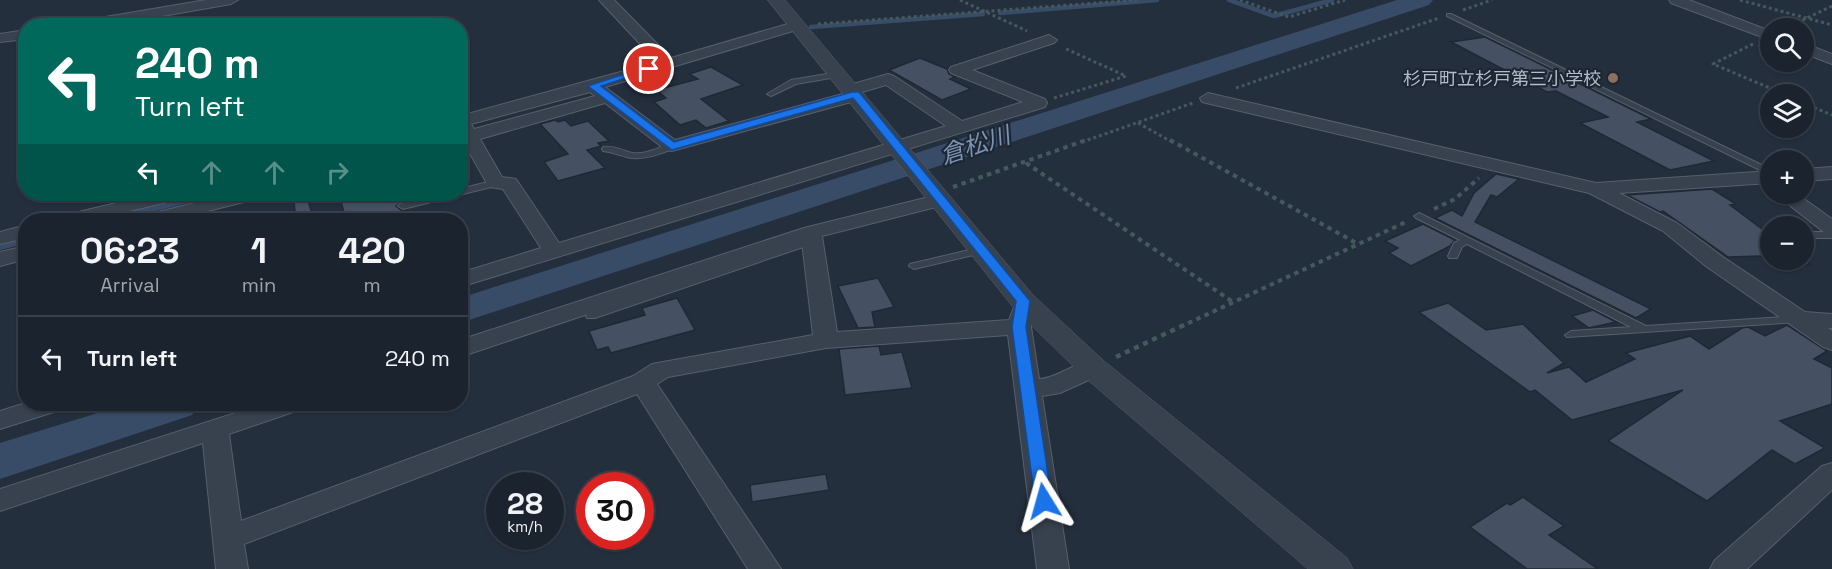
<!DOCTYPE html>
<meta charset="utf-8">
<style>
body{margin:0;font-family:"Space Grotesk","Noto Sans JP",sans-serif;background:#242b36;color:#f1f3f6;height:100vh;display:flex;flex-direction:column;font-size:22px;white-space:nowrap}
*{box-sizing:border-box;margin:0}
p{font-size:20px;color:#a0a4aa}
.icon{flex:none;width:33px;height:33px;fill:none;stroke:currentColor;stroke-width:2;stroke-linecap:round;stroke-linejoin:round}
.map{position:relative;flex:1;overflow:hidden}
.sheet{position:absolute;left:18px;top:213px;width:450px;height:198px;display:flex;flex-direction:column;background:#1b232e;border-radius:24px;box-shadow:0 2px 4px #0004,0 0 0 2px #39404a}
.sheet>*{flex:none}
.banner{position:absolute;left:18px;top:18px;width:450px;height:183px;border-radius:24px;box-shadow:0 2px 4px #0004,0 0 0 2px #39404a;background:#00695c;color:#fff;overflow:hidden}
.controls{position:absolute;left:1760px;top:18px;display:grid;gap:12px}
.controls a{display:grid;place-items:center;width:54px;height:54px;border-radius:50%;background:#1b232e;box-shadow:0 2px 4px #0004,0 0 0 2px #39404a;font-size:30px}
.speed{position:absolute;left:486px;top:472px;display:flex;gap:12px;font-size:30px;font-weight:700;text-align:center}
.speed>*{display:grid;place-content:center;width:78px;height:78px;border-radius:50%;background:#1b232e;box-shadow:0 2px 4px #0004,0 0 0 2px #39404a;line-height:1}
.speed small{font-size:15px;font-weight:400}
.speed .limit{border:9px solid #d22;background:#fff;color:#111}
.pin{position:absolute;display:grid;place-items:center;width:51px;height:51px;color:#fff;margin:-26px;border:3px solid #fff;border-radius:50%;box-shadow:0 2px 6px #0007}
.me{position:absolute;width:66px;margin:-33px;rotate:352deg;stroke-linejoin:round;filter:drop-shadow(0 0 4px #0008)}
.turn{display:flex;align-items:center;gap:21px;height:126px;padding:0 18px;font-size:27px}
.turn .icon{width:78px;height:78px;stroke-width:2.5}
.turn b{display:block;font-size:42px;line-height:51px}
.lanes{display:flex;align-items:center;height:57px;padding:0 18px;background:#0003;justify-content:center;gap:30px;direction:ltr}
.lanes .off{opacity:.35}
.eta{display:flex;justify-content:space-evenly;align-items:center;height:102px;text-align:center}
.eta b{font-size:36px;font-weight:700;line-height:42px}
ul{padding:0;list-style:none}
li{display:flex;align-items:center;gap:18px;height:84px;padding:0 18px;border-top:2px solid #39404a}
li div{flex:1}
li b{display:block;font-size:22px}
li em{font-style:normal}
.map>svg:first-child{display:block}
.lines{fill:none;stroke-linecap:round;stroke-linejoin:round}
.stream-far1{stroke:#394c67;stroke-width:4.5}
.stream{stroke:#394c67;stroke-width:6}
.river{fill:#394c67;fill-rule:evenodd}
.building{fill:#455162;stroke:#1f2835;stroke-width:1.5}
.service-casing{stroke:#565f6c;stroke-width:2}
.minor-casing{stroke:#565f6c;stroke-width:2}
.tertiary-casing{stroke:#565f6c;stroke-width:1}
.path-far2{stroke:#44595c;stroke-width:3;stroke-dasharray:3 3;stroke-linecap:butt}
.path-far1{stroke:#44595c;stroke-width:4;stroke-dasharray:4.5 4.5;stroke-linecap:butt}
.path{stroke:#44595c;stroke-width:4.5;stroke-dasharray:5 5;stroke-linecap:butt}
.service{fill:#38414e;fill-rule:evenodd}
.minor{fill:#38414e;fill-rule:evenodd}
.tertiary{fill:#38414e;fill-rule:evenodd}
.route{fill:#1a73e8;stroke:#114b97;stroke-width:1.5}
.education-dot{fill:#8d6e63;stroke:#1d2633;stroke-width:2}
.labels{text-anchor:middle;dominant-baseline:central;stroke-width:4.5;stroke-linejoin:round;paint-order:stroke}
.far-poi-label{font-size:18px;fill:#b4bcc9;stroke:#1d2633;text-anchor:end}
.water-label{font-size:24px;font-style:italic;fill:#7c92b1;stroke:#1d2633}
</style>
<div class="map">
<svg width="1832" height="569" viewBox="0 0 1832 569">
<rect width="100%" height="100%" fill="#242f3e"/>
<g class="lines">
<g class="stream-far1">
<path d="M1229,0L1274,16L1332,0"/>
<path d="M1000,13L1157,0"/>
<path d="M811,27L983,14"/>
</g>
<g class="stream">
<path d="M107,220L211,194"/>
<path d="M0,247L26,240"/>
</g>
<g class="river">
<path d="M1397,0H1433L1429,5L460,323V298Z"/>
<path d="M127,404H199L192,415L0,479V443Z"/>
</g>
</g>
<g class="building">
<path d="M1485,37L1651,119L1637,122L1714,161L1670,170L1580,123L1608,117L1556,91L1547,92L1451,42Z"/>
<path d="M920,58L947,69L949,74L955,77L950,79L971,89L942,100L889,70Z"/>
<path d="M711,67L743,85L701,99L729,121L706,128L696,120L680,125L654,102L666,98L656,90L698,79L689,74Z"/>
<path d="M555,120L558,122L565,120L571,126L588,121L609,141L598,143L601,146L587,150L605,168L558,181L544,162L568,154L540,124Z"/>
<path d="M1496,174L1519,179L1497,197L1491,195L1475,222L1651,309L1636,318L1435,218L1452,210L1462,216L1474,193Z"/>
<path d="M1712,189L1736,204L1730,205L1770,235V260L1803,259L1811,265L1770,264L1762,256L1728,257L1663,211L1660,212L1627,195Z"/>
<path d="M293,194H306L314,220H296Z"/>
<path d="M339,194H401L403,201L396,206L402,211L407,210L410,220H346Z"/>
<path d="M1423,224L1455,240L1450,246L1411,266L1389,253L1398,248L1385,241Z"/>
<path d="M878,278L894,307L872,312L875,327L858,328L838,286Z"/>
<path d="M677,298L695,330L611,353L608,347L597,350L589,331L645,315L642,308Z"/>
<path d="M1448,303L1486,330L1523,324L1564,363L1547,373L1569,367L1586,382L1635,359L1626,353L1690,336L1709,349L1742,328L1748,327L1765,336L1787,325L1827,351L1814,359L1832,368V404L1780,421L1825,448L1795,464L1772,450L1707,501L1608,441L1683,390L1572,420L1535,390L1530,392L1419,312Z"/>
<path d="M1593,310L1616,322L1589,328L1572,316Z"/>
<path d="M879,346L881,355L902,352L912,388L845,395L839,349Z"/>
<path d="M826,474L829,490L752,502L750,485Z"/>
<path d="M1523,497L1564,526L1549,535L1598,569H1527L1470,527L1507,503L1510,505Z"/>
</g>
<g class="lines">
<defs>
<g id="service">
<path d="M1447,14H1451L1770,169V175L1447,16Z"/>
<path d="M839,72H842V76L796,84L771,96L767,94L791,80Z"/>
<path d="M672,143L676,146L675,148C660,154 643,161 627,157C618,155 612,152 603,151L602,149L603,147C614,145 622,151 633,153C646,155 659,147 672,143Z"/>
<path d="M496,180L501,183L499,185L403,209L398,206L400,204L444,194H460V189Z"/>
<path d="M1419,213L1646,326L1798,316L1803,319L1798,322L1567,337L1565,335L1571,331L1631,327L1467,244L1462,247L1457,258H1449L1448,256L1454,243L1460,240L1416,218L1414,216Z"/>
<rect x="1803" y="232" width="29" height="6"/>
<path d="M812,238L815,239L817,241L815,243L595,318H587L586,316L587,314Z"/>
<path d="M982,247L986,248L987,250L986,252L914,269L909,266L910,264Z"/>
</g>
<g id="minor">
<path d="M206,0H238L231,4L105,26H69L76,22Z"/>
<path d="M599,0H614L671,58L798,21L805,25L803,28L605,87L675,140L846,93L844,90L846,86L888,74L894,76L962,121L1023,102L951,73L949,70L951,67L1049,35L1057,40L1054,43L972,70L1045,99L1047,103L1045,107L460,287V273L541,248L503,189L489,187L464,143L460,144V116L657,62ZM886,85L946,126L559,243L516,179L502,177L480,139L605,103L666,150L672,151L862,99L864,95L862,92ZM590,92L595,96L474,129L471,124Z"/>
<path d="M1669,0H1689L1770,31V40L1671,3Z"/>
<path d="M26,30V39L0,42V34Z"/>
<path d="M1803,43L1832,54V64L1803,53Z"/>
<path d="M1208,93L1596,183L1770,171V183L1619,193L1677,223L1723,257L1805,312L1832,314V328H1828L1832,331V350L1823,347L1707,267L1663,231L1589,193L1202,102L1200,98Z"/>
<path d="M1832,167V179L1803,181V169Z"/>
<path d="M154,194H187L184,198L92,220H59L62,216Z"/>
<path d="M231,194H263L260,198L172,220H139L142,216Z"/>
<path d="M941,194L948,196L951,200L948,204L822,236L837,332L1009,320L1014,307L1022,305L1030,307L1034,312L1031,327L1039,379C1061,378 1080,356 1102,362L1106,368L1102,374L1060,393L1042,396L1069,569H1037L1008,335L826,348L668,377L657,384L781,569H748L637,394L244,544L248,569H216L203,443L0,511V489L263,404H303L299,410L229,434L241,521L633,376L652,364L813,335L802,242L460,357V340L804,228Z"/>
<path d="M1775,194H1797L1832,219V235L1825,233Z"/>
<path d="M26,225V238L0,244V232Z"/>
<path d="M26,246V259L0,266V252Z"/>
<path d="M26,403V404H64L60,410L0,429V411Z"/>
<path d="M1832,463V490L1747,569H1710L1715,560L1822,466Z"/>
</g>
<path id="tertiary" d="M768,0H785L1033,295L1104,361L1347,558L1353,569H1308L1082,375L1013,307Z"/>
</defs>
<use href="#service" class="service-casing"/>
<use href="#minor" class="minor-casing"/>
<use href="#tertiary" class="tertiary-casing"/>
<g class="path-far2">
<path d="M960,0L1027,31"/>
<path d="M1240,0L1289,17L1345,0"/>
<path d="M1740,0L1832,25"/>
<path d="M1463,10L1492,0"/>
<path d="M818,24L1137,0"/>
<path d="M1786,28L1832,6"/>
<path d="M1753,44L1713,64L1784,94"/>
<path d="M1236,88L1439,18"/>
<path d="M1054,98L1126,76L1064,48"/>
<path d="M1803,103L1832,115"/>
<path d="M1138,123L1172,142"/>
<path d="M1082,142L1193,103"/>
</g>
<g class="path-far1">
<path d="M1170,140L1358,244"/>
<path d="M1026,163L1233,302"/>
<path d="M953,187L1086,140"/>
<path d="M1434,209L1455,199L1479,178"/>
<path d="M1180,327L1408,221"/>
</g>
<path class="path" d="M1116,357L1184,325"/>
<use href="#service" class="service"/>
<use href="#minor" class="minor"/>
<use href="#tertiary" class="tertiary"/>
</g>
<path class="route" d="M646,67L654,69L601,86L674,142L852,92H859L1030,301L1026,327L1052,501L1050,506L1044,508L1037,506L1035,501L1012,327L1016,301L853,98L672,150L588,86Z"/>
<circle class="education-dot" cx="1613" cy="78" r="6"/>
<g class="labels">
<g class="far-poi-label">
<text x="1601" y="78">杉戸町立杉戸第三小学校</text>
</g>
<g class="water-label">
<text transform="translate(975 145) rotate(-18)">倉松川</text>
</g>
</g>
</svg>
<div class="controls">
<a><svg class="icon" aria-label="search" viewBox="0 0 24 24"><circle cx="10" cy="10" r="6"/><path d="M15 15l6 6"/></svg></a>
<a><svg class="icon" aria-label="layers" viewBox="0 0 24 24"><path d="M12 4l9 5-9 5-9-5zM3 14l9 5 9-5"/></svg></a>
<a>+</a>
<a>−</a>
</div>
<div class="speed"><div>28<small>km/h</small></div><div class="limit">30</div></div>
<div class="pin" style="left:649px;top:69px;background:#d93025"><svg class="icon" aria-label="arrive" viewBox="0 0 24 24"><path d="M6 21V4h12l-3 4 3 4H6"/></svg></div>
<svg class="me" style="left:1044px;top:501px" viewBox="-20 -20 40 40"><path d="M0-17L14 15 0 8-14 15z" fill="#1a73e8" stroke="#fff" stroke-width="4"/></svg>
<div class="banner">
<div class="turn"><svg class="icon" aria-label="left" viewBox="0 0 24 24"><path d="M17 20v-9H6M10 6l-5 5 5 5"/></svg><div><b>240 m</b>Turn left</div></div>
<div class="lanes"><svg class="icon" aria-label="left" viewBox="0 0 24 24"><path d="M17 20v-9H6M10 6l-5 5 5 5"/></svg><svg class="icon off" aria-label="ahead" viewBox="0 0 24 24"><path d="M12 20V5M6 11l6-6 6 6"/></svg><svg class="icon off" aria-label="ahead" viewBox="0 0 24 24"><path d="M12 20V5M6 11l6-6 6 6"/></svg><svg class="icon off" aria-label="right" viewBox="0 0 24 24"><path d="M7 20v-9h11M14 6l5 5-5 5"/></svg></div>
</div>
<section class="sheet">
<div class="eta">
<div><b>06:23</b><p>Arrival</p></div>
<div><b>1</b><p>min</p></div>
<div><b>420</b><p>m</p></div>
</div>
<ul>
<li><svg class="icon" aria-label="left" viewBox="0 0 24 24"><path d="M17 20v-9H6M10 6l-5 5 5 5"/></svg><div><b>Turn left</b></div><em>240 m</em></li>
</ul>
</section>
</div>
